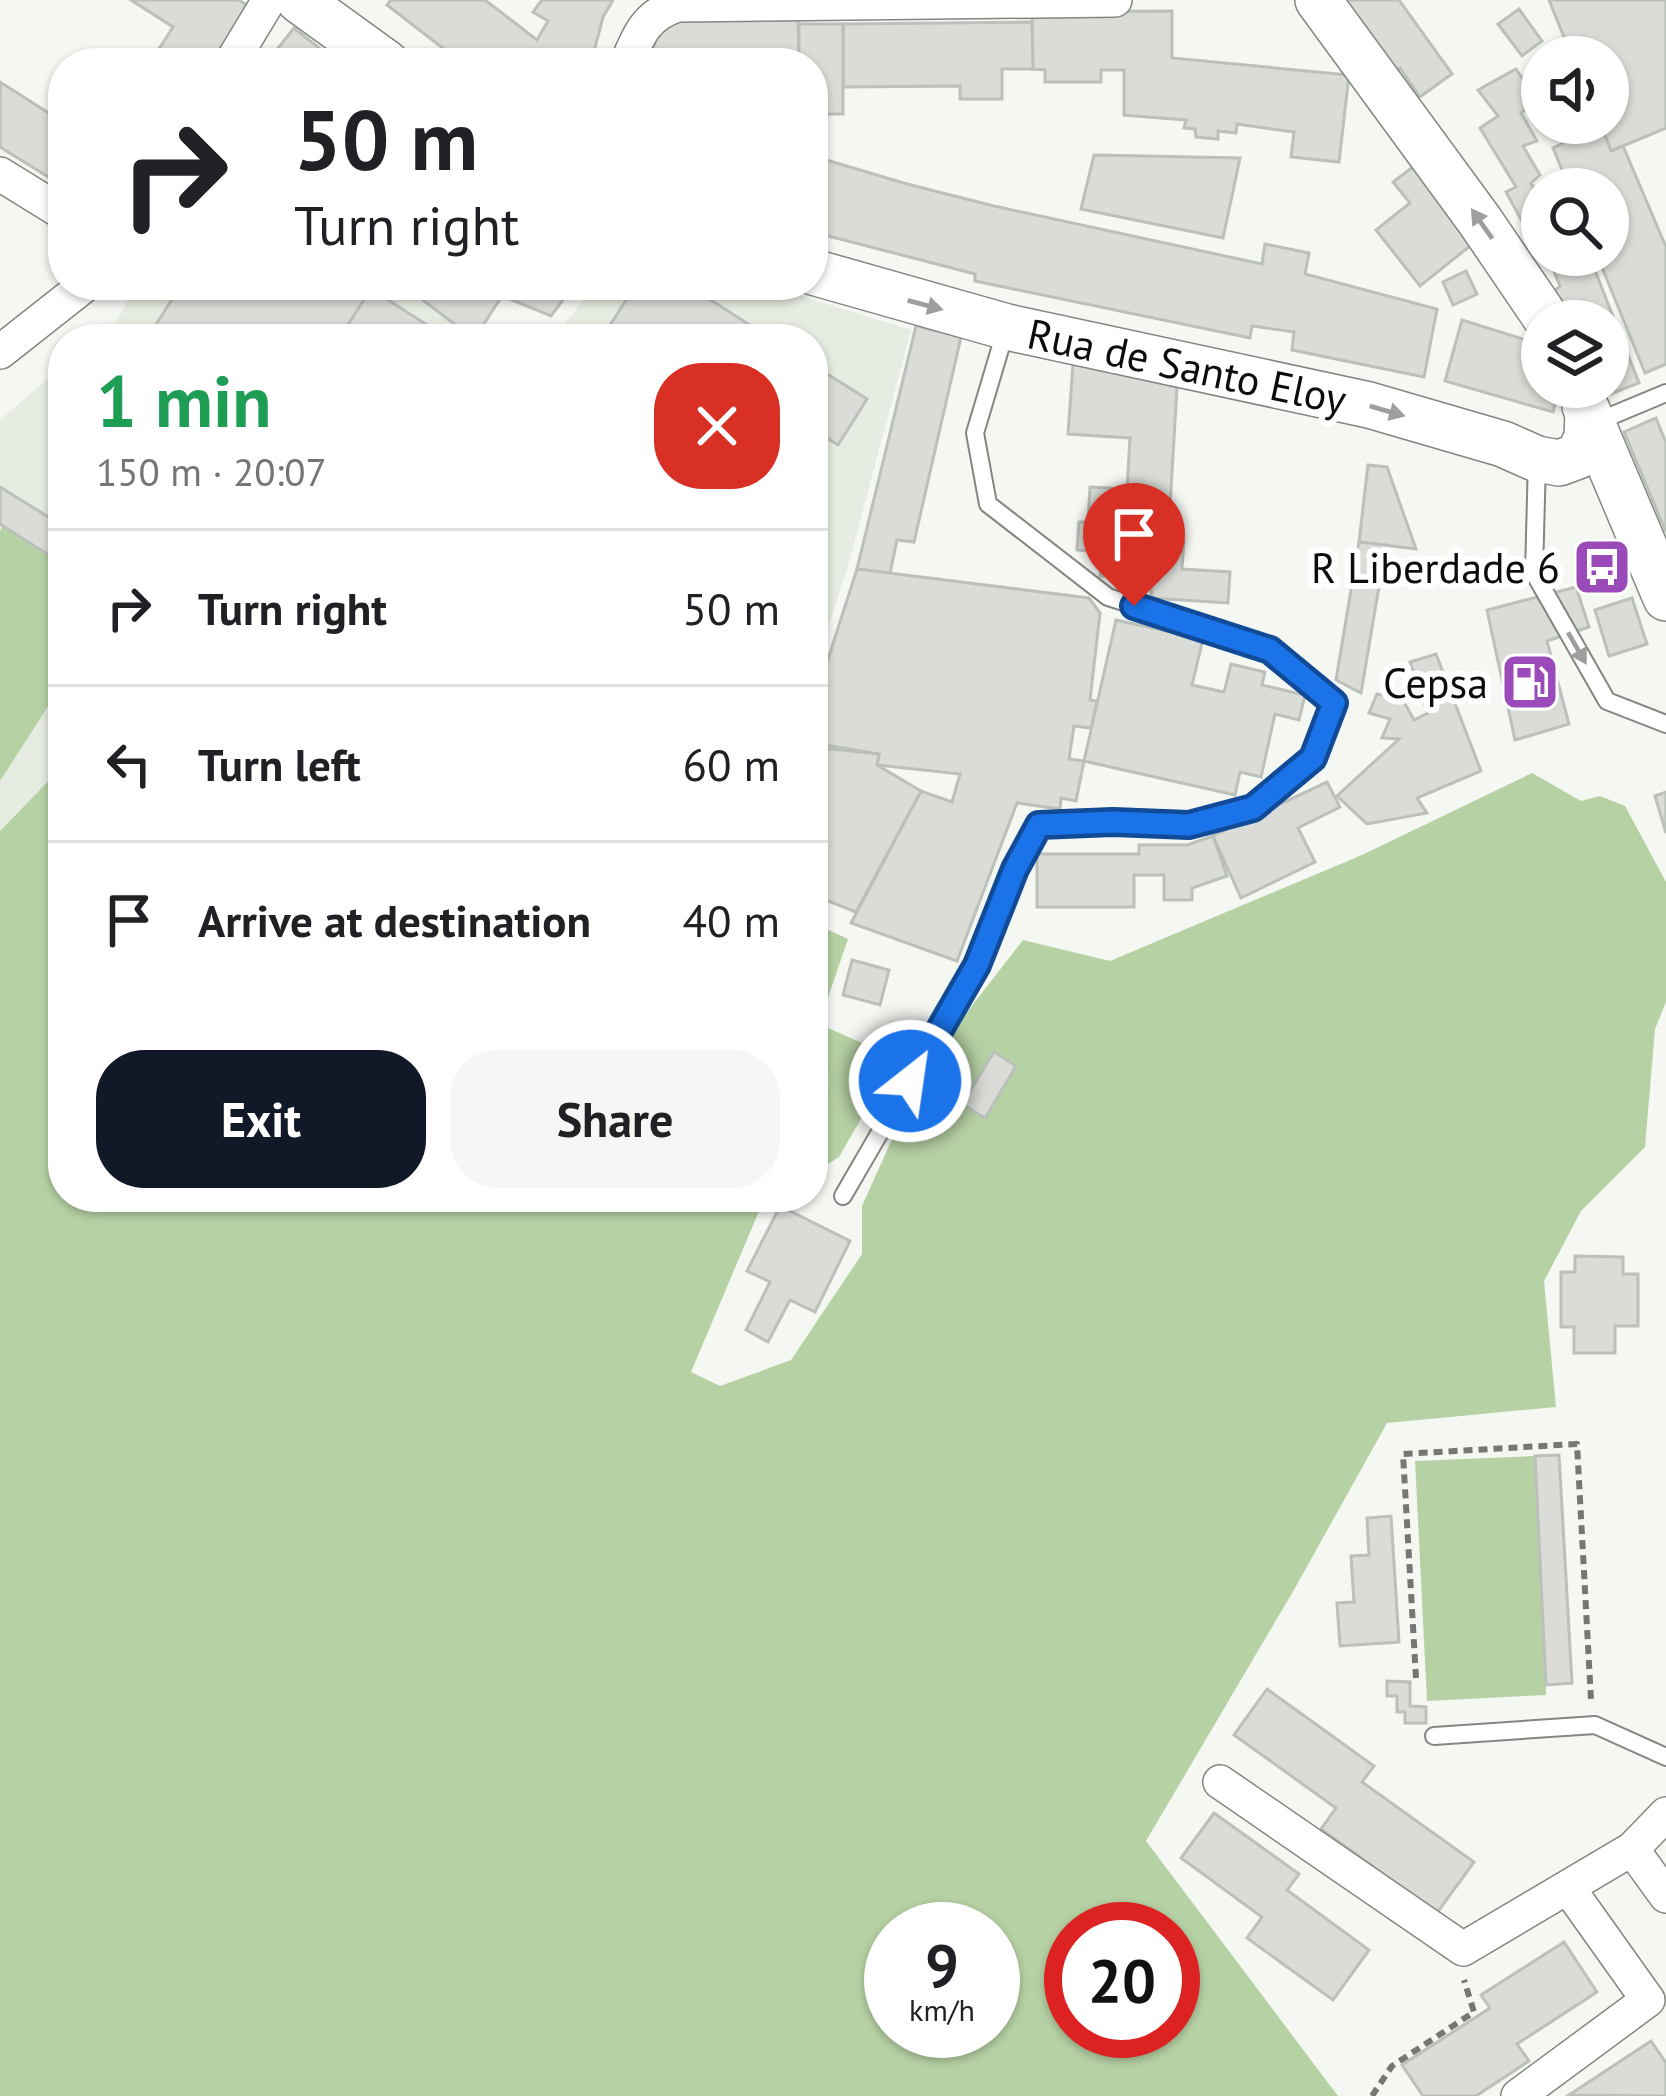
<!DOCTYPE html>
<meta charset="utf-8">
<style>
body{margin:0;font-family:"PT Sans",sans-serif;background:#f6f6f6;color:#202124;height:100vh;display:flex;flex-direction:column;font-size:45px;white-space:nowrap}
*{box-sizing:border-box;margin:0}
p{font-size:39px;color:#757577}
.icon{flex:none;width:66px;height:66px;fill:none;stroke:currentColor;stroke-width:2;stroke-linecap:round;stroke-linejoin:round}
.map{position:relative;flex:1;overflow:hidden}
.panel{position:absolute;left:48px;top:324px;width:780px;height:888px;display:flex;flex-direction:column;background:#fff;border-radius:48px;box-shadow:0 3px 9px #0004}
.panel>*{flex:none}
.banner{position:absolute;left:48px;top:48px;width:780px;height:252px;border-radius:48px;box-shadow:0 3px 9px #0004;background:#fff;color:#202124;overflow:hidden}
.tools{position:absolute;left:1521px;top:36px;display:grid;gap:24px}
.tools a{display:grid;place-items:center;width:108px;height:108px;border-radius:50%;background:#fff;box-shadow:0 3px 9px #0004;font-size:60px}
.speed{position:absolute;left:864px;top:1902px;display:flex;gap:24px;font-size:60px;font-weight:700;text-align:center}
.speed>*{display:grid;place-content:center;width:156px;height:156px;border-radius:50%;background:#fff;box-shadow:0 3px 9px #0004;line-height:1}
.speed small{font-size:30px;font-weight:400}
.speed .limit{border:18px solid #d22;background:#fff;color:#111}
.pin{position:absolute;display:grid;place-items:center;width:102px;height:102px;color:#fff;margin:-123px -51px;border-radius:50% 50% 50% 0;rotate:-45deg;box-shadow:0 0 12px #0007}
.pin .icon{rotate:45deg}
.me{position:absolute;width:132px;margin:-66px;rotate:30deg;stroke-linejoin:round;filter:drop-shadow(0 0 9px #0008)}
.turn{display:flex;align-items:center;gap:42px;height:252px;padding:0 48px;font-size:54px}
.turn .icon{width:156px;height:156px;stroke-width:2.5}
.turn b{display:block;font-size:84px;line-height:102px}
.round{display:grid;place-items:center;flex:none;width:126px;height:126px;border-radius:48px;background:#f6f6f6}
.headline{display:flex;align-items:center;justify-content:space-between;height:204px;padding:0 48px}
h1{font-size:72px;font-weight:800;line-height:90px;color:#1e9e55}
.primary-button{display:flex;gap:24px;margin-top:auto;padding:24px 48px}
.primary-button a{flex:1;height:138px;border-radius:48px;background:#111827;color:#fff;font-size:48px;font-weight:800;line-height:138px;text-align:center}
.primary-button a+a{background:#f6f6f6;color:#202124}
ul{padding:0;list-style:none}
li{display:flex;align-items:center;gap:36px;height:156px;padding:0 48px;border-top:3px solid #e0e0e0}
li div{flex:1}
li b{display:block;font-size:45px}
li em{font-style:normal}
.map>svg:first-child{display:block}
.built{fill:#e6ece1}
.green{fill:#b6d1a4;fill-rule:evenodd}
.building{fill:#daddd7;stroke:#bcc0ba;stroke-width:3}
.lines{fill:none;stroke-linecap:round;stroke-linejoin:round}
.lane-casing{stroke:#838681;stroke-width:20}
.street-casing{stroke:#838681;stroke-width:36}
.secondary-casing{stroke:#838681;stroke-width:48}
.path{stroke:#757774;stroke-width:6;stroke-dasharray:9 6;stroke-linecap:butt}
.lane{stroke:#fff;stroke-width:16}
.street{stroke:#fff;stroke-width:33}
.secondary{stroke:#fff;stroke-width:45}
.oneway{fill:#9e9e9d}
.route-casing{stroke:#114b97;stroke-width:30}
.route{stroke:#1a73e8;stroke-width:21}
.labels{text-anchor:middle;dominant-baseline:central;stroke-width:12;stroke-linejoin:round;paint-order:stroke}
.street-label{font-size:42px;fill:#0c0d0b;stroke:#fff}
.poi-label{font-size:42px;fill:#0c0d0b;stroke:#fff;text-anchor:end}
</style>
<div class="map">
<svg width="1666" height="2096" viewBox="0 0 1666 2096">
<rect width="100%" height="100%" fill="#f4f7f2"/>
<g class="built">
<path d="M137,285H399L473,339H95L114,324Z"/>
<path d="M595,285H765L911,330L848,566L813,673V339H553Z"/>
<path d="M63,366V766L0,831V420Z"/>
</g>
<g class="green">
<path d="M3,526L63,564V683L0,781V531Z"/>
<path d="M63,766V1197H773L762,1204L691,1372L720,1386L791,1360L862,1254V1206L925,1066L1023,940L1110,961L1362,855L1532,773L1581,801L1600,796L1625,806L1666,882V1002L1655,1029L1645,1147L1581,1211L1544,1281L1556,1407L1387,1423L1295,1588L1146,1841L1338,2096H0V831ZM891,1929H993V2031H891ZM1071,1929H1173V2031H1071Z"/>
<path d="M813,923L848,939L819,1024L896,1058L839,1157L813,1173Z"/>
<path d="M1535,1456L1546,1695L1427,1701L1415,1461Z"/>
</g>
<g class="building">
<path d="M131,0H239L248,6L211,63H181L159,49L173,27Z"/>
<path d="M391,0H485L537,40L548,21L533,12L542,0H613L603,17L591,63H462L387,5Z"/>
<path d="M1343,0H1399L1452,74L1420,97L1400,68L1395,72Z"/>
<path d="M1549,0H1666V128L1611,151L1600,123H1608V57H1572Z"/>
<path d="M1519,9L1542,41L1522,56L1498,24Z"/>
<path d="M1172,11V58L1349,75L1339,162L1291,157L1294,132L1237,124L1236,133L1218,131V139L1196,137L1195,129L1184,128L1186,120L1124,115V70H1101V82H1045V70L1033,69L1032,12Z"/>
<path d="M798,17L799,63H648L657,37L675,18Z"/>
<path d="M1032,22L1033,69H1002V99H960V86L843,87V24Z"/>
<path d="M799,24H843V114H819V101H813V63H799Z"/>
<path d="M294,28L338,63H266Z"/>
<path d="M159,49L181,63H151Z"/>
<path d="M1516,69L1538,101L1521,113L1537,141L1523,146L1540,175L1531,183L1537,195L1542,191V243L1534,223L1524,225L1506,192L1516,187L1480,128L1498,116L1478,90Z"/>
<path d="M0,82L63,122V186L0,147Z"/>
<path d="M1601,125L1611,151L1623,146L1666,247V364L1645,373L1597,255H1608V189H1570L1553,148Z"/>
<path d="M1094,155L1240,158L1223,238L1081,209Z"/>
<path d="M813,156L907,184L994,206L1262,264L1265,244L1309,253L1305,274L1437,309L1424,377L1292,350L1294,332L1252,326L1250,338L975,281V274L813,232Z"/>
<path d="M1414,166L1475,242L1420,286L1376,230L1410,203L1393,182Z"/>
<path d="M1547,255H1589L1639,383L1605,396L1602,387H1608V321H1568L1551,294L1560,286Z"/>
<path d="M1466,271L1477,294L1453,305L1443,282Z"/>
<path d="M181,285H364L371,289L339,339H147Z"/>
<path d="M403,285H490L502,296L474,339Z"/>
<path d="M509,285H574L551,316L502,296Z"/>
<path d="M636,285H687L772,339H601Z"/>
<path d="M371,289L449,339H339Z"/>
<path d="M1462,320L1542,345V387H1559L1553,412L1445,381Z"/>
<path d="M916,326L961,337L914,542L897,540L890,573L857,569Z"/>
<path d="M1073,364L1178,371L1168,540L1184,541L1182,569L1230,572L1228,603L1151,598L1152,579L1100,576L1101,552L1077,550L1079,522H1088L1090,487L1127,489L1130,438L1068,434Z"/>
<path d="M813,365L867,399L838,445L813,429Z"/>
<path d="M1656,418L1666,443V532L1624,432Z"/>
<path d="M1368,465L1387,467L1416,549L1359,542Z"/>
<path d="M0,487L63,526V564L0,524Z"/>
<path d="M1359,542L1386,545L1361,693L1336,680Z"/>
<path d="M857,569L1089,598L1100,613L1090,700L1097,701L1091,728L1074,726L1069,759L1084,761L1076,801L1061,798L1060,809L1017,803L957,961L851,923L921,791L952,802L960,774L877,765L879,754L813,743V706Z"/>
<path d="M1576,587L1589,627L1547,641L1569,724L1515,740L1487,610Z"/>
<path d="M1632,598L1647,644L1609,656L1595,610Z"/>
<path d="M1116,620L1203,639L1192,685L1224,692L1231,664L1265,672L1262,685L1305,695L1299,720L1275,714L1261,777L1240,772L1235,795L1084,761Z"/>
<path d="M1436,654L1481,771L1417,798L1427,813L1367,824L1337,796L1399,739L1382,738L1390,719L1369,713L1377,694L1403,700L1414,720L1428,713L1410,662Z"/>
<path d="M813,747L879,754L877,765L921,791L856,912L813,895Z"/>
<path d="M1327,782L1340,807L1298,828L1315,862L1241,898L1213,836Z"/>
<path d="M1666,792V833L1655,796Z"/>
<path d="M1213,836L1227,876L1192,888V900H1164V875H1134V907H1037V854H1139V845H1187Z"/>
<path d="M852,960L889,970L880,1005L843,995Z"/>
<path d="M994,1052L1016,1066L985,1118L962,1104Z"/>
<path d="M780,1206L850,1241L815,1312L790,1300L768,1342L746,1330L770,1282L747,1271Z"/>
<path d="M1575,1256L1623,1257V1274H1638V1326H1615V1353H1574V1327H1561V1272H1575Z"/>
<path d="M1559,1455L1572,1683L1546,1685L1535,1456Z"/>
<path d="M1391,1516L1399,1642L1340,1646L1337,1603L1354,1602L1351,1556L1369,1555L1367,1518Z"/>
<path d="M1387,1681L1410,1682V1706L1426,1707V1723H1405V1712H1397V1696H1387Z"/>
<path d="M1267,1689L1374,1766L1362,1782L1474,1862L1437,1913L1321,1829L1336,1808L1234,1735Z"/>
<path d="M1214,1813L1299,1874L1287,1890L1369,1950L1333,2000L1247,1938L1262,1917L1181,1858Z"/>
<path d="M1564,1942L1597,1992L1517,2044L1529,2061L1476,2096H1423L1402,2065L1490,2008L1481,1995Z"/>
<path d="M1651,2041L1666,2063V2096L1569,2095Z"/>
</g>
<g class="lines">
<defs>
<g id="lane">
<path d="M1594,423L1666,393"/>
<path d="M1537,460L1534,573L1607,701L1666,724"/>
<path d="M843,1196L977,965L1015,870L1039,825L1113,822L1189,825L1253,808L1313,758L1334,703L1271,650L1108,597L988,504L975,433L1006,329"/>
<path d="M1434,1736L1595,1725L1666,1757"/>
</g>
<g id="street">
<path d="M231,63L269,0"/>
<path d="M627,63C638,35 647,14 678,5L1115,0"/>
<path d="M0,174L63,213"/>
<path d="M0,352L85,285"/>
<path d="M1220,1782L1463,1949L1632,1849L1666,1814"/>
<path d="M1632,1849L1666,1896"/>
<path d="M1518,2096L1648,2000L1569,1889"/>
</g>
<g id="secondary">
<path d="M299,0L386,63"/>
<path d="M1318,0L1480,221L1548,321"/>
<path d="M813,272L1007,327L1369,405L1503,444L1537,459L1559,463L1578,456L1587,438L1588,412"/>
<path d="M1585,406L1666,598"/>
</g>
</defs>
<use href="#lane" class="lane-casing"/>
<use href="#street" class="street-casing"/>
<use href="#secondary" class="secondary-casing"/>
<g class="path">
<path d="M1416,1678L1403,1454L1577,1444L1591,1700H1589"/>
<path d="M1372,2096L1392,2066L1474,2012L1464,1980"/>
</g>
<use href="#lane" class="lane"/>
<use href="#street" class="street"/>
<use href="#secondary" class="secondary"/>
</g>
<defs><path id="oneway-solid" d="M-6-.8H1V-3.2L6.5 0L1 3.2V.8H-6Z" transform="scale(3)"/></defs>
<g class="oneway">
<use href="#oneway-solid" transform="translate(1482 224) rotate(-125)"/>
<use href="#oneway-solid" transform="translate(925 305) rotate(15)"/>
<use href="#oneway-solid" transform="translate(1387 411) rotate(16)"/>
<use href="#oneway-solid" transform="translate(1577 648) rotate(60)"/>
</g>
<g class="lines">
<defs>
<path id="route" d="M910,1081L977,965L1015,869L1039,825L1113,822L1189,825L1253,808L1313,758L1334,703L1270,650L1134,606"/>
</defs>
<use href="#route" class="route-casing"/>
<use href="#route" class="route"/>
</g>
<defs>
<symbol id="bus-square" viewBox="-11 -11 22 22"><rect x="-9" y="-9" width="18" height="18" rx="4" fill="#9b4ab9" stroke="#fff"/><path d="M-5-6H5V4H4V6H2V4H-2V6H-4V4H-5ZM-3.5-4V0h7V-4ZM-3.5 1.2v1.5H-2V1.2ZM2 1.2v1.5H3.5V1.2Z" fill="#fff"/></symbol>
<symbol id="fuel-square" viewBox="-11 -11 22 22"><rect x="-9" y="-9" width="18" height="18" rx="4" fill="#9b4ab9" stroke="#fff"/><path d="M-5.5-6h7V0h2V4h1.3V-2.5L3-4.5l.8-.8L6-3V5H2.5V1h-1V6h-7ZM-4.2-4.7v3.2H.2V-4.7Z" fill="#fff"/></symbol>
</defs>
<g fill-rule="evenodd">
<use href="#bus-square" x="1569" y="534" width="66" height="66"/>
<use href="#fuel-square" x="1497" y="649" width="66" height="66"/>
</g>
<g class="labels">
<g class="street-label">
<text transform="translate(1187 366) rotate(12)">Rua de Santo Eloy</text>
</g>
<g class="poi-label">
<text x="1560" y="567">R Liberdade 6</text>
<text x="1488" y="682">Cepsa</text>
</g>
</g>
</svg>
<div class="tools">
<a><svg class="icon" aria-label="sound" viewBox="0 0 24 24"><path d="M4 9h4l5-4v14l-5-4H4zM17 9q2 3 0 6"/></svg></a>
<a><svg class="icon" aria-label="search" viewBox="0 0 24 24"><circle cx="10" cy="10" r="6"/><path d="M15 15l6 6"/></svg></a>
<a><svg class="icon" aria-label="layers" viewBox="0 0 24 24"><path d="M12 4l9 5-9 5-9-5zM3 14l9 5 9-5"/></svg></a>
</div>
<div class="speed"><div>9<small>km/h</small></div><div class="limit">20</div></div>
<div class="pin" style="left:1134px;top:606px;background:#d93025"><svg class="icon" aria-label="arrive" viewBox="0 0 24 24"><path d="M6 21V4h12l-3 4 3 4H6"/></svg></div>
<svg class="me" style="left:910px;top:1081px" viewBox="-20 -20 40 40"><circle r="17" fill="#1a73e8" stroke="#fff" stroke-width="3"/><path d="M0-11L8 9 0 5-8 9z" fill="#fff"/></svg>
<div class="banner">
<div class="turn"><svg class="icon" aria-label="right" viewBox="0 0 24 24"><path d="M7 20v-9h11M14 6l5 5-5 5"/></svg><div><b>50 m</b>Turn right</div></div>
</div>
<section class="panel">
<div class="headline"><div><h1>1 min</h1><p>150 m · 20:07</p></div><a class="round" style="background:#d93025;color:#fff"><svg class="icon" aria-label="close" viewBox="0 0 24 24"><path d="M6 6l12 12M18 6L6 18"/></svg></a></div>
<ul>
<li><svg class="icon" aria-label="right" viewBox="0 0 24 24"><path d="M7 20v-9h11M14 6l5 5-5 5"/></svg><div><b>Turn right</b></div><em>50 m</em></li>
<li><svg class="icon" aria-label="left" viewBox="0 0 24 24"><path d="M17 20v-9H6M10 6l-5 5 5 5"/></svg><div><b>Turn left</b></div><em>60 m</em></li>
<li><svg class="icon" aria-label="arrive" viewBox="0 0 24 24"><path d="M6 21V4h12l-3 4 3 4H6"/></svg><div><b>Arrive at destination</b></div><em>40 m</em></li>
</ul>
<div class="primary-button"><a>Exit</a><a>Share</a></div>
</section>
</div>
